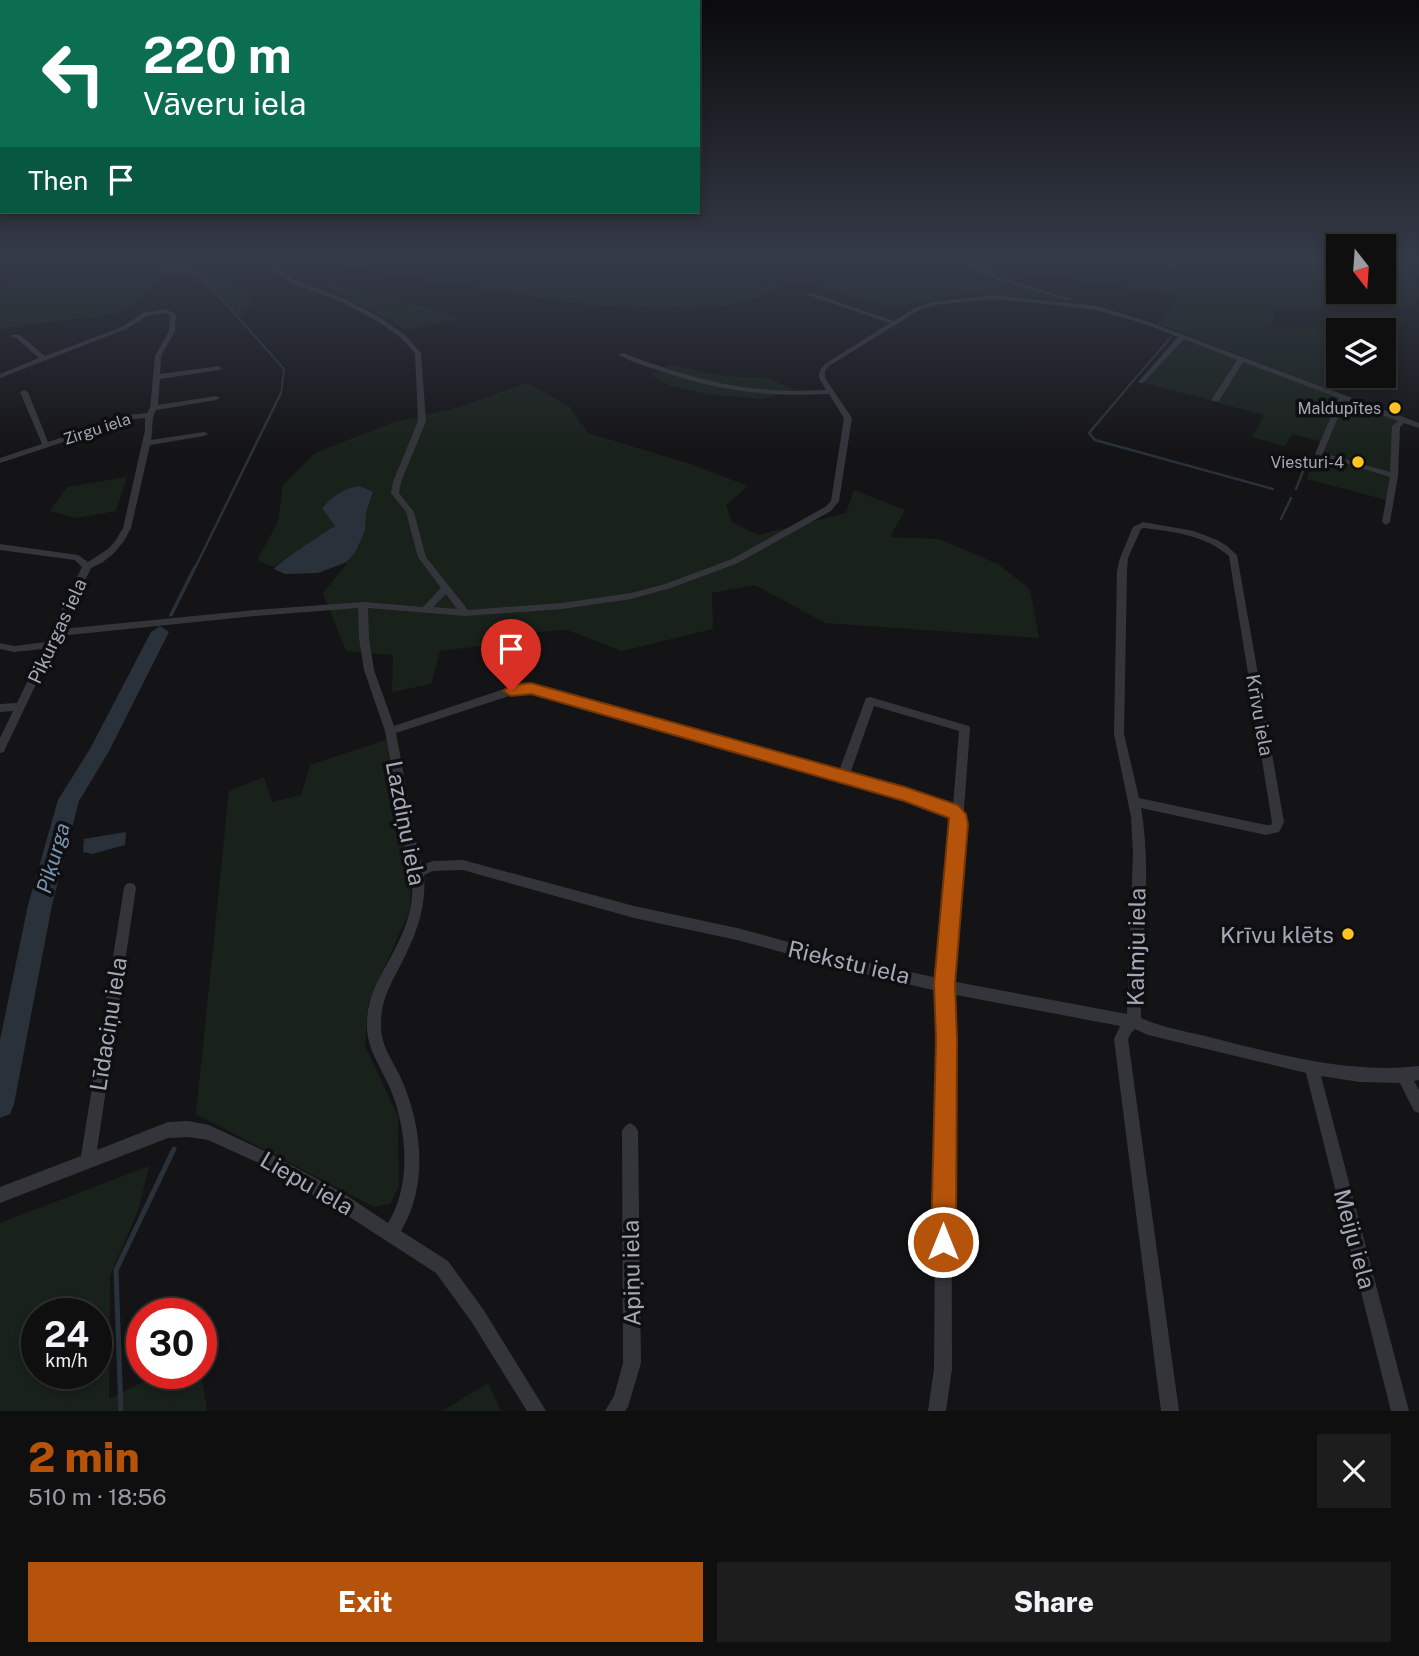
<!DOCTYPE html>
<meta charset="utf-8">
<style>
body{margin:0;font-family:"Public Sans",sans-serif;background:#1d1d1e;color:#f1f3f6;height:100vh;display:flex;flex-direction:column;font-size:26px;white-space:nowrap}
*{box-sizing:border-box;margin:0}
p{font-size:23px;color:#9b9c9f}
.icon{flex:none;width:38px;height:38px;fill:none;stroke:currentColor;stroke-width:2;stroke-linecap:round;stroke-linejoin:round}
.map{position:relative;height:1411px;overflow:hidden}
.side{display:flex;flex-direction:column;background:#0f0f10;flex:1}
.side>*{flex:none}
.banner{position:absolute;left:0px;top:0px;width:700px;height:214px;box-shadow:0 4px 10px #0003,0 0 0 2px #2f2f30;background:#0b6e4f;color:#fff;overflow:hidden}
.needle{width:46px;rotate:163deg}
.fabs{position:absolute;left:1326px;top:234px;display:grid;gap:14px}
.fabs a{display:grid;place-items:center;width:70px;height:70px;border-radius:0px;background:#0f0f10;box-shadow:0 4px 10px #0003,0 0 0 2px #2f2f30;font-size:35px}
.speed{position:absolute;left:21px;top:1298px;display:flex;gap:14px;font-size:35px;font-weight:700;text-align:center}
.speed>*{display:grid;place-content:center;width:91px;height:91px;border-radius:50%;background:#0f0f10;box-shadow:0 4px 10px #0003,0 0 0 2px #2f2f30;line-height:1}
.speed small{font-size:18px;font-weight:400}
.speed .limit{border:10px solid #d22;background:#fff;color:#111}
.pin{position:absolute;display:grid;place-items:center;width:60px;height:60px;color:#fff;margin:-72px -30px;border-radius:50% 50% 50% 0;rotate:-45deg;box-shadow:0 0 7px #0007}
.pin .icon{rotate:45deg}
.me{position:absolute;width:77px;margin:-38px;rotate:0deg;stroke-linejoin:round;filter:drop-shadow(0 0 5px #0008)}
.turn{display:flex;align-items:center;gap:24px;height:147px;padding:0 28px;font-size:32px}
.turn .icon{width:91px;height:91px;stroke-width:2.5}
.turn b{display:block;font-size:49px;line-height:60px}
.then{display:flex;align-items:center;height:66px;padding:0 28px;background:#0003;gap:14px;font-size:26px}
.round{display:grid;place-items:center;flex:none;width:74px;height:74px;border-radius:0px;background:#1d1d1e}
.summary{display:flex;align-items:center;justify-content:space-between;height:119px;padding:0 28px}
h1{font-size:42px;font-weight:800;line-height:52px;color:#b45309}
.action{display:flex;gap:14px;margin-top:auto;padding:14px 28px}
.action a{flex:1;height:80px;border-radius:0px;background:#b45309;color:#fff;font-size:28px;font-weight:800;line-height:80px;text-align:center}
.action a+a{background:#1d1d1e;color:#f1f3f6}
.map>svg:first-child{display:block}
.green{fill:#19211b;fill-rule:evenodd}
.water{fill:#29313a}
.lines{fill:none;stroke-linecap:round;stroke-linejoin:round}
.stream-far3{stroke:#29313a;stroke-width:2}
.stream-far2{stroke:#29313a;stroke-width:2.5}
.stream-far1{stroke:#29313a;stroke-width:3.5}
.stream{stroke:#29313a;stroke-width:5}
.river{fill:#29313a;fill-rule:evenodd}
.minor{fill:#34353b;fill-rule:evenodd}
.route{fill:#b45309;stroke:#753606;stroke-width:2}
.poi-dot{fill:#ffc422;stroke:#0f0f11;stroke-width:2.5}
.labels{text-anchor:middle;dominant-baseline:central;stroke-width:7;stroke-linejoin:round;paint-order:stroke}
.far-poi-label{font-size:16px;fill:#a4a9b7;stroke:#0f0f11;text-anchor:end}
.far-street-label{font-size:16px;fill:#a4a9b7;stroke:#0f0f11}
.street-label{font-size:19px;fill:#a4a9b7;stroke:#0f0f11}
.water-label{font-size:21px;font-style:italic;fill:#7894b5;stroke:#0f0f11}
.near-street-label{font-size:23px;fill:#a4a9b7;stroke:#0f0f11}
.near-poi-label{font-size:23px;fill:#a4a9b7;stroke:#0f0f11;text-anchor:end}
</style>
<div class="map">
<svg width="1419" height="1411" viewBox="0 0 1419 1411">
<rect width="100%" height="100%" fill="#141416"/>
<g class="green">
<path d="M63,257H200L247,287L252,303L241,316L185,273L173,274L120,313L0,329V290L30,271Z"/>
<path d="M301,257H614L607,259L626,277L660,278L697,262L695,257H1339V292H1384V257H1419V299L1411,306L1273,310L1274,324L1262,326L1321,329L1339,335V353L1328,357C1334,367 1332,378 1325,387L1157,324L1180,296L1007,271L999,280L1071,301L969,294L891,307L795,281L760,297L724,306L655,308L591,305L420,280Z"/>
<path d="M285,270L464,318L407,330L351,300Z"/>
<path d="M1182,337L1403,420L1396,426L1390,501L1307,479L1320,441L1292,434L1285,446L1252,437L1264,415L1141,382Z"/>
<path d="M670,364L721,376L768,378L793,389L765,399L713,395L670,386L650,374Z"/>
<path d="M527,383L569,406L588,433L694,465L748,486L726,505L732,522L758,535L846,513L854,490L905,510L890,537L939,539L998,564L1030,589L1039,638L825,623L755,585L712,593L713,629L622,651L567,630L534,632L538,657L502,667L481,646L440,651L431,684L392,692L393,655L346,651L323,593L355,553L365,531L366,513L373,492C351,482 338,491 322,508L336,523L335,526L273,567L257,560L278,522L283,485L315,453L394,422L452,409Z"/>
<path d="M127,477L116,511L77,518L50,511L67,487Z"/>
<path d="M386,740L411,880L410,910L368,1004L365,1046L398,1116L399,1185L391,1203L374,1207L196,1114L229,791L264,777L272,802L301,795L310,765Z"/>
<path d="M149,1166L139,1208L110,1276L109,1399L159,1374H201V1369L207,1411H0V1223ZM37,1314H96V1374H37Z"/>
<path d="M488,1383L501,1411H442Z"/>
</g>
<g class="water">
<path d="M360,486L373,492L366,513L365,531L355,553L347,562L318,573L285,574L274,569C276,564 325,532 335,526L322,508C334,495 343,488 360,486Z"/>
<path d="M126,832L125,845L92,854L83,852L84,839Z"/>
</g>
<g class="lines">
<g class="stream-far3">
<path d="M133,257L202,277L284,369L281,395"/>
<path d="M1121,395L1171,337"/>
</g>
<g class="stream-far2">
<path d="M1123,393L1089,433L1095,440L1273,489"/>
<path d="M1296,489L1309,456"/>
<path d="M1281,519L1291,498"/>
<path d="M195,568L281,393"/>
</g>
<path class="stream-far1" d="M171,615L195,567"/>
<path class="stream" d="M121,1411L116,1270L174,1149"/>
<path class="river" d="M160,626L169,632L108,753L79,801L52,905L14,1104L10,1114L0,1118V1040L28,905L58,800L90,749L151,632Z"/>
<g class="minor">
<path d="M950,257H957L1002,278L1072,299L1067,300L998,280Z"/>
<path d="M1108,257H1123L1175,263L1181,257H1187L1176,267Z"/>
<path d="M275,264L295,280L345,299L381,318L404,334L421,353L426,421L401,482L399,493L414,512L426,557L468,610L562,603L631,593L665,584L732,559L825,507L831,501L844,418L829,394C768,397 716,391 658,370C644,366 629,361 618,354L623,353C697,381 747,394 826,390C819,378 815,375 825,364L890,323L807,295V293L809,292L894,321L917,307L933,302L993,295L1097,306L1149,322L1419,423V428L1404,423L1400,427L1398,476L1390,522L1386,525L1382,522L1390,477L1315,454L1339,398L1243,362L1219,401H1213L1212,399L1237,360L1184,339L1143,383H1139V381L1178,337L1145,324L1096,310L1054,305L993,299L936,305L921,309L829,366L825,371V378L852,418L839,501L831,511L738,563L671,588L631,599L562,609L465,616L368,608L369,638L374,670L394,726L507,688L531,685L839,771L866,698L870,697L969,726L970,729L951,981L1127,1014L1133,853L1131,817L1114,734L1117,571L1120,558L1133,527L1143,522L1194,531L1217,540L1227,546L1237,555L1284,822L1279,832L1266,835L1141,808C1153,875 1140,949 1141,1018C1163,1028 1190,1032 1213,1038C1281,1055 1349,1074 1419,1066V1080L1414,1081L1419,1090V1113L1414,1111L1400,1083L1360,1082L1321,1076L1409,1411H1391L1306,1073L1148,1035L1135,1029L1131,1033L1128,1039L1179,1411H1161L1114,1039L1120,1026L951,994L952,1369L946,1411H928L934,1369L937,991L847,970L737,940L634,918L463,870L433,871L424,875C427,908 415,937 400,966C389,987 380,1003 381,1027C381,1045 392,1060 400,1076C422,1124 429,1184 401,1231L448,1261L483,1309L546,1411H527L471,1321L436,1273L331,1205L259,1163L208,1140L188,1137L168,1138L0,1203V1187L81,1156L124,888L126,884L130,883L134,884L136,888L97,1150L168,1122L188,1121L209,1125L269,1153L343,1193L388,1223C412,1184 407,1129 390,1088C381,1067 366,1048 367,1024C367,1001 376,983 387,964C409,924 420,897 406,852L385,731L364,670L359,638L358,608L255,616L59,636L5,749L4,752L0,753V738L13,711L0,712V704L17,703L43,649L14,652L0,649V643L14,646L46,642L82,567L75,560L0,550V544L78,555L88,562L108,549L116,540L123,528L145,430V418L133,419L0,463V458L42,444L20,392L24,390L28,392L48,442L129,415L147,413L150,408L155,356L169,331L170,315L164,313L147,316L126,329L0,378V374L39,358L16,338L11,337V335H20L45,356L122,327L143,313L165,309L176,314L175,331L161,356L160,374L219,366L222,368L219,370L160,379L158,405L216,396L220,398L216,400L156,410C151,418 153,430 151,440L204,432L208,434L204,436L150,445L131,528L124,541L114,553L103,562L91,568L62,629L255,610L363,602L423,607L441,588L418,557L406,512L391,493L393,482L418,421L415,353L400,337L377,321L340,301L291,283L278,273L272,266ZM1345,401L1398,421L1392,426L1390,472L1323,453ZM1144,528C1174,532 1205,535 1229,556L1272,822L1271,825H1266L1139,798L1124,734L1127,571L1128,558L1141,529ZM446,594L457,609L433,607ZM531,693L904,798L948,813L952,817L938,978L847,958L737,928L634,906L463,860L433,861L422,865L418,852L396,733L512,695ZM874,706L959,731L953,806L905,790L850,774Z"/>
<path d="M630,1123L635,1126L638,1131L641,1363L628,1407L625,1411H605L614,1396L623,1363L622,1131L625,1126Z"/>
</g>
</g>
<linearGradient id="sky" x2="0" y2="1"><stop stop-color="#0b0b0c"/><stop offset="0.57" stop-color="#343a47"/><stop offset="1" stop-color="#343a47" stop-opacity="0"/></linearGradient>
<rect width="1419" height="454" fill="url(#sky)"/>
<path class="route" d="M531,683L905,787L958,805L966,814L968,824L955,984L957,1039L956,1242L952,1251L943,1254L935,1251L931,1242L936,1039L934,984L949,818L904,801L531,694L511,696L503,691L511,685Z"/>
<g class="poi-dot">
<circle cx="1395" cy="408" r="7"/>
<circle cx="1358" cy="462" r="7"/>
<circle cx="1348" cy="934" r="7"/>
</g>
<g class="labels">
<g class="far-poi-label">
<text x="1381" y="408">Maldupītes</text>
<text x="1344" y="462">Viesturi-4</text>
</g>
<g class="far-street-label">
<text transform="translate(97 429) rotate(-18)">Zirgu iela</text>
</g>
<g class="street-label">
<text transform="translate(57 631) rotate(-65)">Piķurgas iela</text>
<text transform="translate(1260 715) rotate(80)">Krīvu iela</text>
</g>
<g class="water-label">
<text transform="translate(53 858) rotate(-74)">Piķurga</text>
</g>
<g class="near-street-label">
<text transform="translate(406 823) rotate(79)">Lazdiņu iela</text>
<text transform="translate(1136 947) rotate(-89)">Kalmju iela</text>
<text transform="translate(849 962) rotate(13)">Riekstu iela</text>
<text transform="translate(108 1024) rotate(-81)">Līdaciņu iela</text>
<text transform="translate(307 1183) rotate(30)">Liepu iela</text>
<text transform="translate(1355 1239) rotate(75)">Meiju iela</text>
<text transform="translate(631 1273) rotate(-91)">Apiņu iela</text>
</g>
<g class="near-poi-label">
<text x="1334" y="934">Krīvu klēts</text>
</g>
</g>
</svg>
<div class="fabs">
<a><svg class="needle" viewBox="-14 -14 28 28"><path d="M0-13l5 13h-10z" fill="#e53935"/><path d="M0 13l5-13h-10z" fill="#9b9c9f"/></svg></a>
<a><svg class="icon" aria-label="layers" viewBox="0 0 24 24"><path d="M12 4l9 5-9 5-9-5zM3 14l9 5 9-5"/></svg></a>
</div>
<div class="speed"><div>24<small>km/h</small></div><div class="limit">30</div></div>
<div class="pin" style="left:511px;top:691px;background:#d93025"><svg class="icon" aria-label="arrive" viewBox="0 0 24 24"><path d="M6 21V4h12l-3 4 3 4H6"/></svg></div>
<svg class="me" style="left:943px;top:1242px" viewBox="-20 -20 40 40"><circle r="17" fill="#b45309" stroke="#fff" stroke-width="3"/><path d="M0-11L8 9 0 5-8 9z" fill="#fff"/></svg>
<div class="banner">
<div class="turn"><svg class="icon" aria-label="left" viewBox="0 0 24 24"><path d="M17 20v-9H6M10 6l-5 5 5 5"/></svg><div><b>220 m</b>Vāveru iela</div></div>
<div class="then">Then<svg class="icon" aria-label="arrive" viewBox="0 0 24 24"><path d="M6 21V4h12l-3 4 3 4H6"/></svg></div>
</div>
</div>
<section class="side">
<div class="summary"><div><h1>2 min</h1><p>510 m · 18:56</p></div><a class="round"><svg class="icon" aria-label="close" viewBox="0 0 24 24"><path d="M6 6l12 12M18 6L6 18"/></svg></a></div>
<div class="action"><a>Exit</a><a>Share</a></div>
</section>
